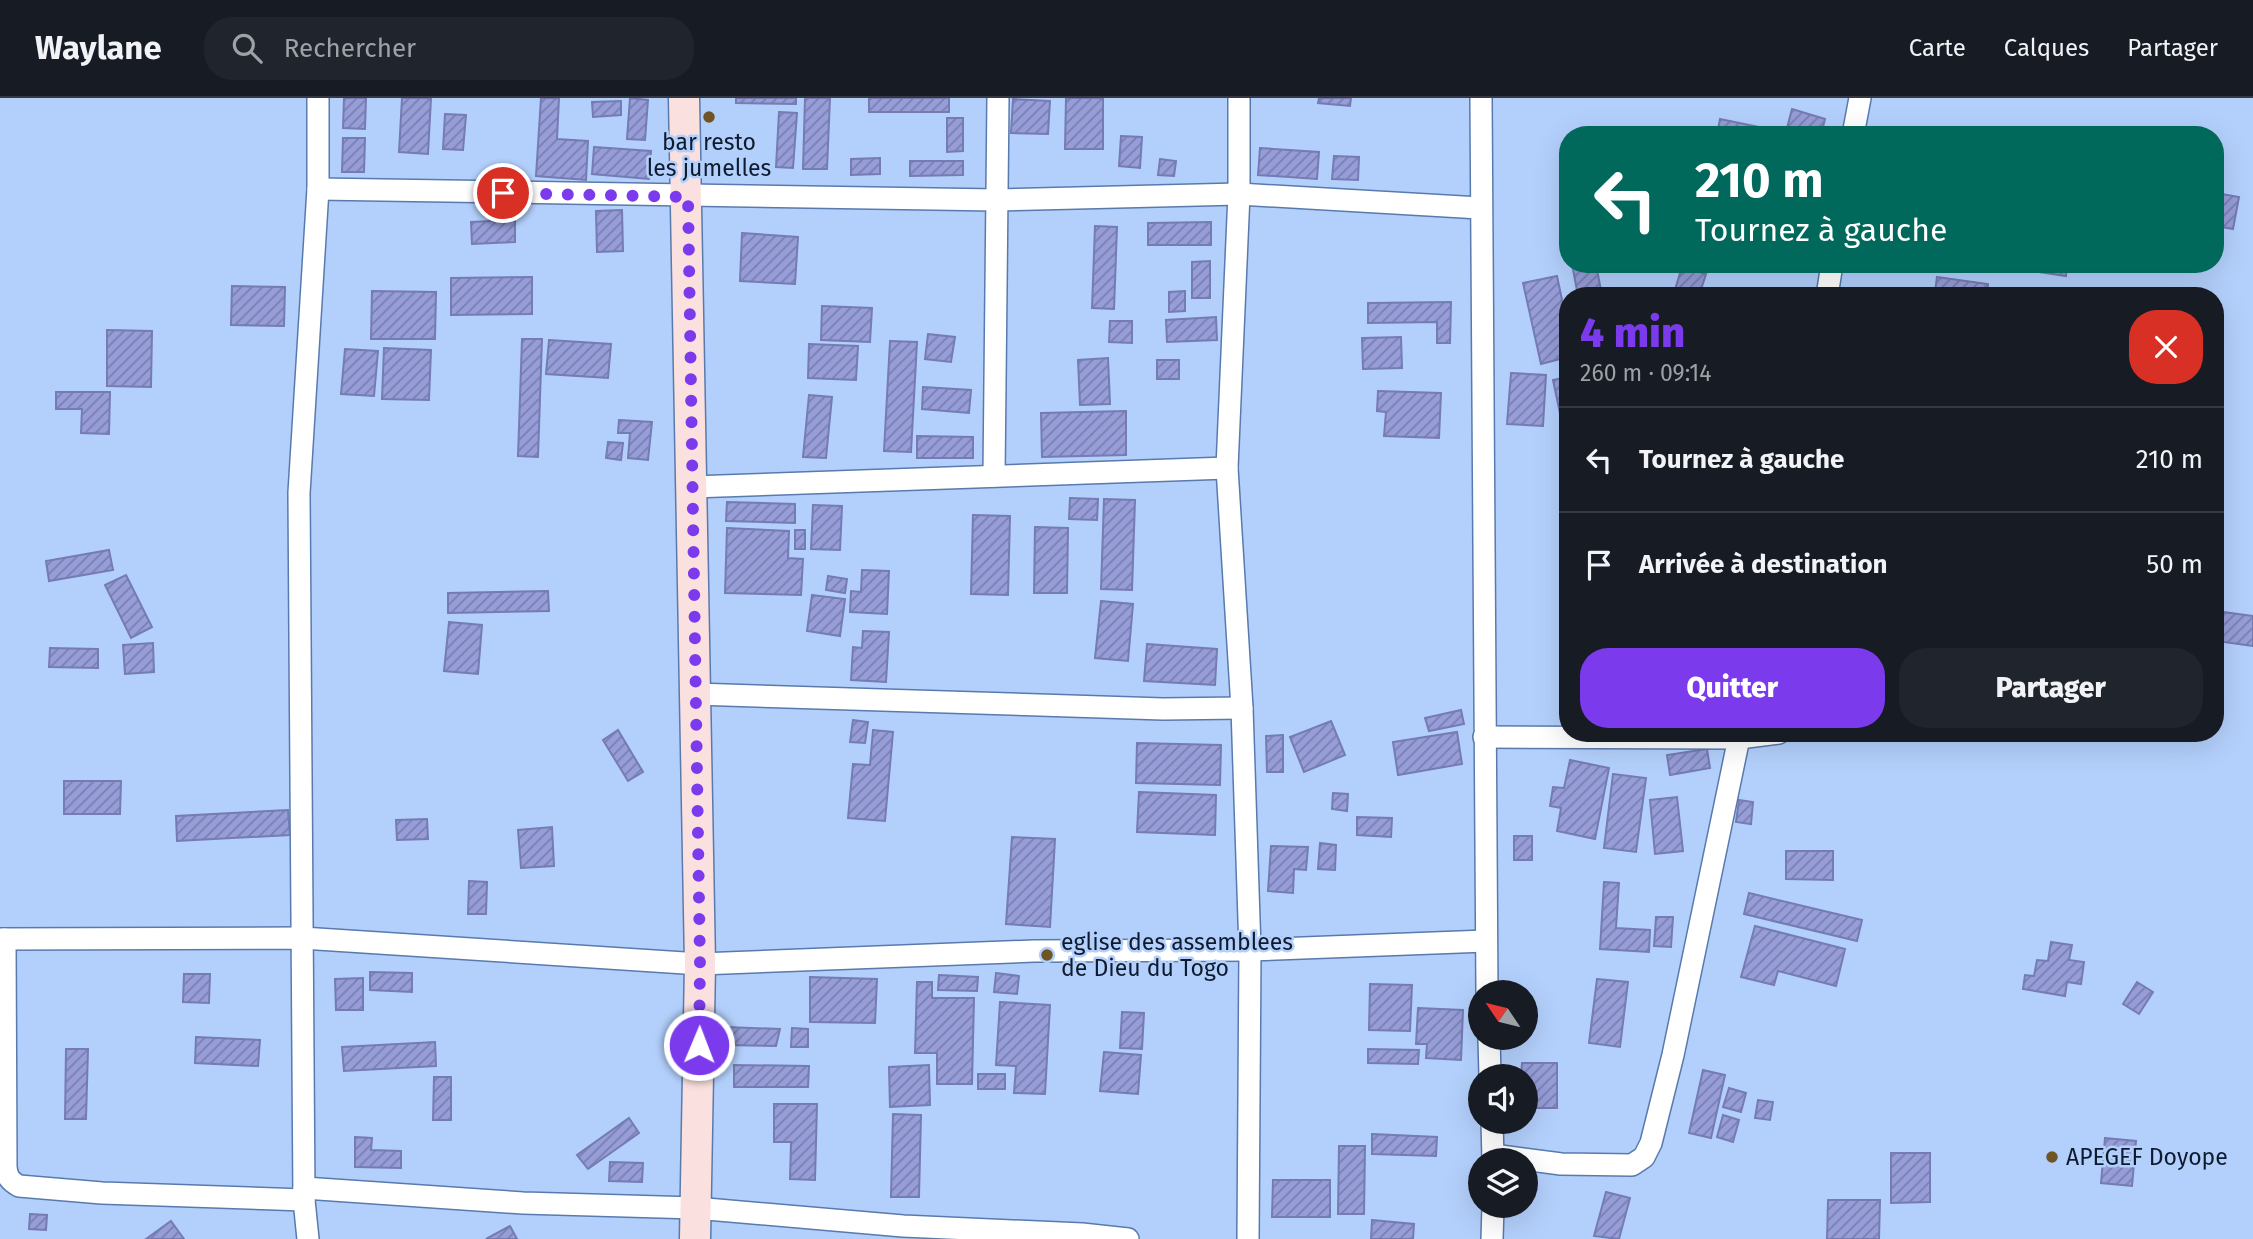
<!DOCTYPE html>
<html lang="fr">
<meta charset="utf-8">
<style>
body{margin:0;font-family:"Fira Sans",sans-serif;background:#20242c;color:#f1f3f6;height:100vh;display:flex;flex-direction:column;font-size:26px;white-space:nowrap}
*{box-sizing:border-box;margin:0}
p{font-size:23px;color:#9ea1a6}
.icon{flex:none;width:38px;height:38px;fill:none;stroke:currentColor;stroke-width:2;stroke-linecap:round;stroke-linejoin:round}
.map{position:relative;flex:1;overflow:hidden}
.details{position:absolute;left:1559px;top:189px;width:665px;height:455px;display:flex;flex-direction:column;background:#171b24;border-radius:28px;box-shadow:0 7px 28px #0002}
.details>*{flex:none}
.guide{position:absolute;left:1559px;top:28px;width:665px;height:147px;border-radius:28px;box-shadow:0 7px 28px #0002;background:#00695c;color:#fff;overflow:hidden}
.needle{width:46px;rotate:305deg}
.controls{position:absolute;left:1468px;top:882px;display:grid;gap:14px}
.controls a{display:grid;place-items:center;width:70px;height:70px;border-radius:50%;background:#171b24;box-shadow:0 7px 28px #0002;font-size:35px}
.pin{position:absolute;display:grid;place-items:center;width:60px;height:60px;color:#fff;margin:-30px;border:4px solid #fff;border-radius:50%;box-shadow:0 2px 7px #0007}
.me{position:absolute;width:77px;margin:-38px;rotate:1deg;stroke-linejoin:round;filter:drop-shadow(0 0 5px #0008)}
.turn{display:flex;align-items:center;gap:24px;height:147px;padding:0 21px;font-size:32px}
.turn .icon{width:91px;height:91px;stroke-width:2.5}
.turn b{display:block;font-size:49px;line-height:60px}
.round{display:grid;place-items:center;flex:none;width:74px;height:74px;border-radius:28px;background:#20242c}
.overview{display:flex;align-items:center;justify-content:space-between;height:119px;padding:0 21px}
h1{font-size:42px;font-weight:800;line-height:52px;color:#7c3aed}
.cta{display:flex;gap:14px;margin-top:auto;padding:14px 21px}
.cta a{flex:1;height:80px;border-radius:28px;background:#7c3aed;color:#fff;font-size:28px;font-weight:800;line-height:80px;text-align:center}
.cta a+a{background:#20242c;color:#f1f3f6}
ul{padding:0;list-style:none}
li{display:flex;align-items:center;gap:21px;height:105px;padding:0 21px;border-top:2px solid #363941}
li div{flex:1}
li b{display:block;font-size:26px}
li em{font-style:normal}
header{display:flex;align-items:center;gap:42px;box-sizing:border-box;height:98px;padding:0 35px;background:#171b24;border-bottom:2px solid #363941}
header strong{font-size:33px}
nav{display:flex;gap:38px;margin-inline-start:auto;font-size:24px}
.search{width:490px;height:63px;background:#20242c;display:flex;align-items:center;gap:18px;box-sizing:border-box;padding:0 24px;border-radius:28px;color:#9ea1a6;font-size:26px}
.map>svg:first-child{display:block}
.building{fill:url(#building-hatch);stroke:#757bb3;stroke-width:2}
.lines{fill:none;stroke-linecap:round;stroke-linejoin:round}
.street-casing{stroke:#597aac;stroke-width:24}
.secondary-casing{stroke:#597aac;stroke-width:33}
.street{stroke:#fff;stroke-width:21}
.secondary{stroke:#fbe0e0;stroke-width:30}
.route{stroke:#7c3aed;stroke-width:12;stroke-dasharray:0 21.6}
.poi-dot{fill:#6f5426;stroke:#b3d0fc;stroke-width:2.5}
.labels{text-anchor:middle;dominant-baseline:central;stroke-width:5;stroke-linejoin:round;paint-order:stroke}
.poi-label{font-size:23px;fill:#0e1b2f;stroke:#b3d0fc;text-anchor:start}
</style>
<header>
<strong>Waylane</strong>
<div class="search"><svg class="icon" aria-label="search" viewBox="0 0 24 24"><circle cx="10" cy="10" r="6"/><path d="M15 15l6 6"/></svg>Rechercher</div>
<nav><a>Carte</a><a>Calques</a><a>Partager</a></nav>
</header>
<div class="map">
<svg width="2253" height="1141" viewBox="0 0 2253 1141">
<defs>
<pattern id="building-hatch" width="6" height="6" patternUnits="userSpaceOnUse" patternTransform="scale(1.75)"><rect width="6" height="6" fill="#969dd8"/><path d="M-1 1l2-2M0 6l6-6M5 7l2-2" fill="none" stroke="#797fb0"/></pattern>
</defs>
<rect width="100%" height="100%" fill="#b3d0fc"/>
<g class="building">
<path d="M344,0H366L365,31L343,30Z"/>
<path d="M402,0H431L428,56L399,54Z"/>
<path d="M541,0H559L557,41L588,43L586,82L536,78Z"/>
<path d="M630,0L648,2L645,42L627,41Z"/>
<path d="M736,0H796V6L736,5Z"/>
<path d="M805,0H830L827,71H803Z"/>
<rect x="869" y="0" width="80" height="14"/>
<path d="M1066,0H1103V51H1065Z"/>
<path d="M1319,0H1351L1350,8L1318,5Z"/>
<path d="M1013,1L1050,3L1048,36L1011,35Z"/>
<path d="M621,3V17L593,19L592,4Z"/>
<path d="M1792,11L1825,21L1821,37L1787,30Z"/>
<path d="M779,14L797,15L793,70L776,69Z"/>
<path d="M445,16L466,17L463,52L443,51Z"/>
<path d="M947,20H963V53L947,54Z"/>
<path d="M1720,21L1764,30L1763,37H1717Z"/>
<path d="M1121,38L1142,39L1140,70L1119,68Z"/>
<path d="M343,40H365L364,74H342Z"/>
<path d="M594,49L651,53L649,81L592,76Z"/>
<path d="M1260,50L1319,54L1317,81L1258,77Z"/>
<path d="M1334,58L1359,59L1358,82L1332,81Z"/>
<path d="M880,60V76L851,77V61Z"/>
<path d="M1160,61L1176,63L1174,78L1158,77Z"/>
<path d="M910,63H963V77L910,78Z"/>
<path d="M2216,95L2239,99L2233,131L2216,128Z"/>
<path d="M622,112L623,153L597,154L596,113Z"/>
<path d="M515,122V144L472,146L471,124Z"/>
<path d="M1211,124V147H1148V125Z"/>
<path d="M1095,128L1117,129L1114,211L1092,210Z"/>
<path d="M742,135L798,139L795,186L740,183Z"/>
<path d="M1210,163V200H1192V164Z"/>
<path d="M1572,166H1596L1602,198H1578Z"/>
<path d="M2026,166H2067L2066,178L2025,172Z"/>
<path d="M1682,169L1706,176L1699,198H1673Z"/>
<path d="M1557,178L1568,230V259L1541,266L1523,185Z"/>
<path d="M532,179V216L451,217V180Z"/>
<path d="M1937,179L1988,186L1987,198H1922V193L1935,194Z"/>
<path d="M232,188L285,189L284,228L231,227Z"/>
<path d="M372,193L436,194L435,241H371Z"/>
<path d="M1185,193V213L1169,214V194Z"/>
<path d="M1451,204L1450,245H1437V224L1368,225V205Z"/>
<path d="M822,208L872,210L870,244L821,242Z"/>
<path d="M1216,219L1217,242L1167,244L1166,222Z"/>
<path d="M1110,223H1132V245L1109,244Z"/>
<path d="M107,232L152,233L151,289L107,288Z"/>
<path d="M928,236L955,239L951,264L925,261Z"/>
<path d="M1401,239L1402,270L1363,271L1362,240Z"/>
<path d="M522,241H542L538,359L518,358Z"/>
<path d="M549,242L611,246L608,280L546,276Z"/>
<path d="M890,243L917,244L911,354L884,353Z"/>
<path d="M809,246L858,248L856,282L808,280Z"/>
<path d="M384,250L431,252L429,302L382,301Z"/>
<path d="M345,251L378,253L374,298L341,296Z"/>
<path d="M1108,260L1110,306L1080,307L1078,262Z"/>
<rect x="1157" y="262" width="22" height="19"/>
<path d="M1511,275L1546,277L1543,328L1507,326Z"/>
<path d="M1568,279V338L1565,339L1553,282Z"/>
<path d="M923,289L971,292L969,315L922,311Z"/>
<path d="M1378,293L1441,295L1439,340L1384,338L1386,314L1377,313Z"/>
<path d="M56,294H110L109,336L81,335L82,311H56Z"/>
<path d="M809,297L832,299L826,360L803,359Z"/>
<path d="M1126,313V357L1042,359L1041,315Z"/>
<path d="M619,322L652,324L648,362L628,360L630,335H618Z"/>
<path d="M917,338L973,339V360H917Z"/>
<path d="M608,344L623,345L621,362L606,360Z"/>
<path d="M1070,400L1098,401L1097,422L1069,421Z"/>
<path d="M1104,401L1135,402L1132,492L1101,491Z"/>
<path d="M727,404L795,406V425L726,423Z"/>
<path d="M813,407L842,408L840,452L811,451Z"/>
<path d="M973,417L1010,418L1008,497L971,496Z"/>
<path d="M1035,429L1068,430L1067,495H1034Z"/>
<path d="M727,430L789,433L788,460L803,461L801,497L725,495Z"/>
<rect x="795" y="432" width="10" height="19"/>
<path d="M109,452L113,472L49,483L46,463Z"/>
<path d="M862,472L889,473L887,516L850,514L851,493L861,494Z"/>
<path d="M126,477L152,529L131,540L105,487Z"/>
<path d="M828,478L847,481L845,495L826,492Z"/>
<path d="M548,493L549,513L448,515V495Z"/>
<path d="M812,497L845,501L840,538L807,533Z"/>
<path d="M1101,503L1133,506L1128,563L1095,560Z"/>
<path d="M2216,513L2253,518V548L2216,543Z"/>
<path d="M449,524L482,527L478,576L444,573Z"/>
<path d="M863,533L889,534L886,584L851,582L853,549L862,550Z"/>
<path d="M153,545L154,574L125,576L123,547Z"/>
<path d="M1147,546L1217,551L1215,587L1144,583Z"/>
<path d="M50,550L98,551V570L49,569Z"/>
<path d="M1461,612L1464,626L1429,633L1425,620Z"/>
<path d="M853,622L868,624L865,645L850,644Z"/>
<path d="M1331,623L1345,657L1304,674L1290,639Z"/>
<path d="M618,632L643,674L628,683L603,642Z"/>
<path d="M873,632L893,634L885,723L848,720L853,666L870,667Z"/>
<path d="M1457,634L1462,666L1398,677L1393,644Z"/>
<path d="M1283,637V674H1267L1266,638Z"/>
<path d="M1137,645L1221,647L1220,687L1136,685Z"/>
<path d="M1707,651L1710,670L1670,677L1667,657Z"/>
<path d="M1570,662L1609,670L1595,741L1557,733L1561,710L1550,708L1553,689L1564,690Z"/>
<path d="M1613,676L1646,680L1636,754L1604,750Z"/>
<path d="M64,683H121L120,716H64Z"/>
<path d="M1139,694L1216,697L1215,737L1137,734Z"/>
<path d="M1333,695L1348,696L1347,713L1332,711Z"/>
<path d="M1677,699L1683,753L1655,756L1650,702Z"/>
<path d="M1739,702L1753,704L1751,726L1736,724Z"/>
<path d="M288,712L290,737L177,743L176,718Z"/>
<path d="M1357,719L1392,720L1391,739L1357,737Z"/>
<path d="M427,721L428,741L397,742L396,722Z"/>
<path d="M552,729L554,768L521,770L518,732Z"/>
<rect x="1514" y="738" width="18" height="24"/>
<path d="M1012,739L1055,741L1050,829L1006,826Z"/>
<path d="M1320,745L1336,747L1335,772L1318,771Z"/>
<path d="M1271,748L1308,749L1306,772L1294,771L1293,795L1268,793Z"/>
<path d="M1786,753H1833V782L1786,781Z"/>
<path d="M469,783L487,784L486,816H468Z"/>
<path d="M1604,784L1619,785L1616,830L1650,832L1649,854L1600,851Z"/>
<path d="M1749,795L1862,822L1857,843L1744,816Z"/>
<path d="M1656,819H1673L1671,849L1654,848Z"/>
<path d="M1755,828L1845,851L1836,888L1778,873L1774,887L1741,879Z"/>
<path d="M2051,844L2072,847L2069,862L2084,864L2081,886L2067,884L2065,898L2023,891L2025,877L2034,878L2037,862L2048,863Z"/>
<path d="M370,874L412,875V894L370,892Z"/>
<path d="M996,875L1019,878L1017,896L994,894Z"/>
<path d="M184,876H210L209,905L183,904Z"/>
<path d="M939,877L978,879L977,893L938,892Z"/>
<path d="M810,879L877,881L875,925L810,924Z"/>
<path d="M363,880V912H336L335,881Z"/>
<path d="M1597,881L1628,884L1620,949L1589,945Z"/>
<path d="M917,884H932V900H974L972,986H937V955H915Z"/>
<path d="M2137,884L2153,894L2139,916L2123,906Z"/>
<path d="M1370,886L1412,887L1410,933L1369,932Z"/>
<path d="M1000,904L1050,907L1045,996L1014,995L1016,968L996,967Z"/>
<path d="M1418,910L1463,912L1461,962L1426,960L1427,946H1416Z"/>
<path d="M1122,914L1144,915L1142,951L1120,950Z"/>
<path d="M726,929L780,931L776,948L725,947Z"/>
<path d="M792,930L808,931V949H791Z"/>
<path d="M196,939L260,942L258,968L195,965Z"/>
<path d="M435,944L436,968L344,973L342,949Z"/>
<path d="M66,951H88L86,1021H65Z"/>
<path d="M1368,951L1419,952L1418,966L1368,965Z"/>
<path d="M1104,954L1141,957L1138,996L1100,993Z"/>
<path d="M1522,965H1557V1010H1526V978H1521Z"/>
<path d="M734,967L809,968L808,989H734Z"/>
<path d="M929,967L930,1007L890,1009L889,969Z"/>
<path d="M1703,972L1725,977L1711,1040L1689,1035Z"/>
<rect x="978" y="976" width="27" height="15"/>
<path d="M434,979H451V1022H433Z"/>
<path d="M1729,990L1746,995L1741,1014L1723,1009Z"/>
<path d="M1758,1002L1773,1004L1770,1022L1755,1020Z"/>
<path d="M774,1006H817L815,1082L790,1081L791,1044H774Z"/>
<path d="M893,1016L921,1017L919,1099H891Z"/>
<path d="M1723,1017L1739,1022L1733,1044L1717,1039Z"/>
<path d="M629,1020L639,1035L588,1071L577,1057Z"/>
<path d="M1372,1036L1437,1039L1436,1058L1372,1056Z"/>
<path d="M355,1039L372,1040L371,1052L401,1053V1070L355,1069Z"/>
<path d="M2105,1040L2136,1043L2132,1088L2101,1085Z"/>
<path d="M1339,1048H1365L1364,1116H1338Z"/>
<path d="M1891,1055H1930V1104L1891,1105Z"/>
<path d="M610,1064L643,1065L642,1084L609,1083Z"/>
<path d="M1273,1082H1330V1119H1272Z"/>
<path d="M1606,1094L1630,1100L1619,1141L1594,1138Z"/>
<path d="M1828,1102H1880L1879,1141H1827Z"/>
<path d="M30,1116L47,1117L46,1132L29,1131Z"/>
<path d="M1372,1122L1414,1126L1413,1141H1371Z"/>
<path d="M171,1123L184,1141H146Z"/>
<path d="M510,1128L517,1141H486Z"/>
</g>
<g class="lines">
<defs>
<g id="street">
<path d="M1239,0V96L1227,370L1242,610L1250,852L1248,1141"/>
<path d="M1481,0L1487,894"/>
<path d="M1853,37L1860,0"/>
<path d="M318,91L996,102L1239,96L1480,110"/>
<path d="M1827,198L1832,166"/>
<path d="M994,378L998,0"/>
<path d="M692,389L1227,370"/>
<path d="M695,596L1163,611L1242,610"/>
<path d="M1484,639L1739,640L1779,635"/>
<path d="M0,841L302,840L700,866L1034,853L1250,852L1486,843"/>
<path d="M5,841L6,1069C7,1079 10,1083 19,1088L102,1095L304,1102"/>
<path d="M1489,940L1490,978"/>
<path d="M1492,1024L1493,1062"/>
<path d="M1493,1057L1561,1066L1632,1067L1644,1059L1651,1045L1673,957L1740,635"/>
<path d="M304,1090L523,1105L695,1110L903,1128L1082,1136L1128,1141"/>
<path d="M308,1141L304,1102L299,395L318,91V0"/>
<path d="M1492,1141L1493,1108"/>
</g>
<path id="secondary" d="M684,0L700,866L695,1141"/>
</defs>
<use href="#street" class="street-casing"/>
<use href="#secondary" class="secondary-casing"/>
<use href="#street" class="street"/>
<use href="#secondary" class="secondary"/>
</g>
<g class="lines">
<path class="route" d="M503,95L688,99L700,866L699,947"/>
</g>
<g class="poi-dot">
<circle cx="709" cy="19" r="7"/>
<circle cx="1047" cy="857" r="7"/>
<circle cx="2052" cy="1059" r="7"/>
</g>
<g class="labels">
<g class="poi-label">
<text x="709" y="44" text-anchor="middle">bar resto<tspan x="709" dy="26">les jumelles</tspan></text>
<text x="1061" y="844">eglise des assemblees<tspan x="1061" dy="26">de Dieu du Togo</tspan></text>
<text x="2066" y="1059">APEGEF Doyope</text>
</g>
</g>
</svg>
<div class="controls">
<a><svg class="needle" viewBox="-14 -14 28 28"><path d="M0-13l5 13h-10z" fill="#e53935"/><path d="M0 13l5-13h-10z" fill="#9ea1a6"/></svg></a>
<a><svg class="icon" aria-label="sound" viewBox="0 0 24 24"><path d="M4 9h4l5-4v14l-5-4H4zM17 9q2 3 0 6"/></svg></a>
<a><svg class="icon" aria-label="layers" viewBox="0 0 24 24"><path d="M12 4l9 5-9 5-9-5zM3 14l9 5 9-5"/></svg></a>
</div>
<div class="pin" style="left:503px;top:95px;background:#d93025"><svg class="icon" aria-label="arrive" viewBox="0 0 24 24"><path d="M6 21V4h12l-3 4 3 4H6"/></svg></div>
<svg class="me" style="left:699px;top:947px" viewBox="-20 -20 40 40"><circle r="17" fill="#7c3aed" stroke="#fff" stroke-width="3"/><path d="M0-11L8 9 0 5-8 9z" fill="#fff"/></svg>
<div class="guide">
<div class="turn"><svg class="icon" aria-label="left" viewBox="0 0 24 24"><path d="M17 20v-9H6M10 6l-5 5 5 5"/></svg><div><b>210 m</b>Tournez à gauche</div></div>
</div>
<section class="details">
<div class="overview"><div><h1>4 min</h1><p>260 m · 09:14</p></div><a class="round" style="background:#d93025;color:#fff"><svg class="icon" aria-label="close" viewBox="0 0 24 24"><path d="M6 6l12 12M18 6L6 18"/></svg></a></div>
<ul>
<li><svg class="icon" aria-label="left" viewBox="0 0 24 24"><path d="M17 20v-9H6M10 6l-5 5 5 5"/></svg><div><b>Tournez à gauche</b></div><em>210 m</em></li>
<li><svg class="icon" aria-label="arrive" viewBox="0 0 24 24"><path d="M6 21V4h12l-3 4 3 4H6"/></svg><div><b>Arrivée à destination</b></div><em>50 m</em></li>
</ul>
<div class="cta"><a>Quitter</a><a>Partager</a></div>
</section>
</div>
